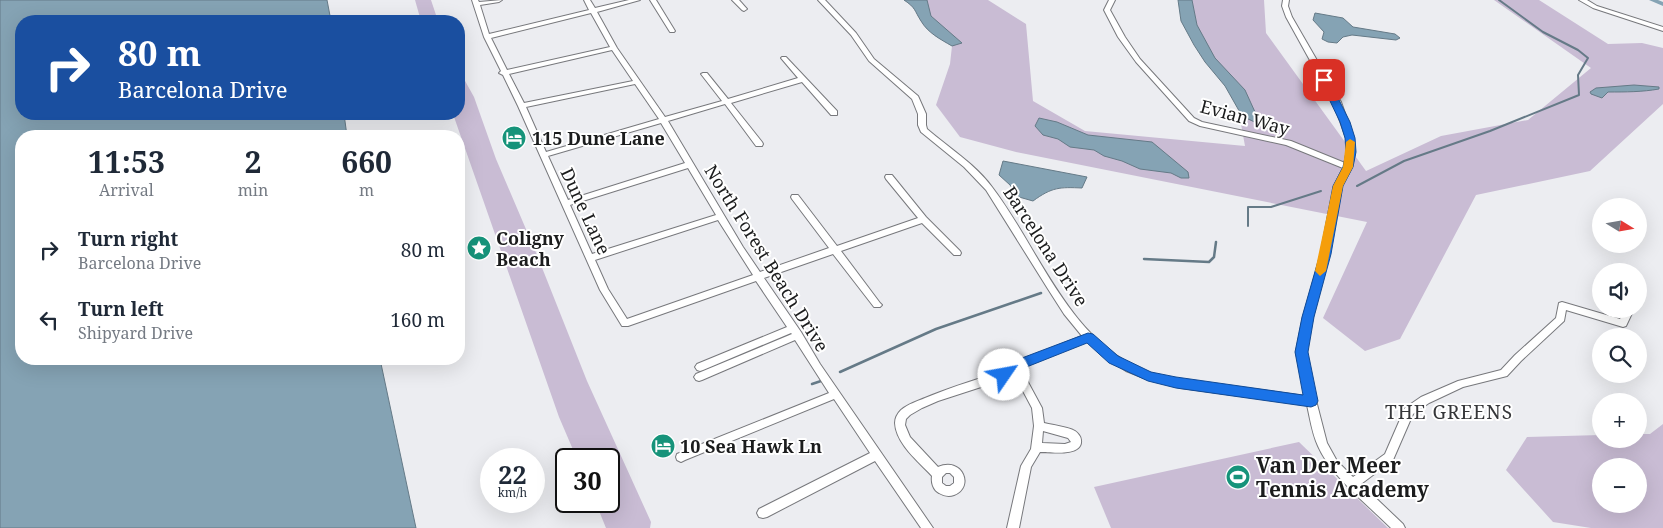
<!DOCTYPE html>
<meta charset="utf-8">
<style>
body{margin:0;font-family:"Noto Serif",serif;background:#f2f2f3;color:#1f2937;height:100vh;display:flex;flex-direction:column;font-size:19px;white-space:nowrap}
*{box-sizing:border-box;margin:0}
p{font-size:16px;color:#747a83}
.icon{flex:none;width:28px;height:28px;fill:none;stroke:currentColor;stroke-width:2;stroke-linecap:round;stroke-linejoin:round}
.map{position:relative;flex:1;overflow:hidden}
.drawer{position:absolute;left:15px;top:130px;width:450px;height:235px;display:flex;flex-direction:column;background:#fff;border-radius:20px;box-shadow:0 5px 20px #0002}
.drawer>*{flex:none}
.banner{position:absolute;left:15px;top:15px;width:450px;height:105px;border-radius:20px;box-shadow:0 5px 20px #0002;background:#1a4fa0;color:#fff;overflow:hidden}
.needle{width:32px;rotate:101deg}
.tools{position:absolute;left:1592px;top:198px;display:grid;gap:10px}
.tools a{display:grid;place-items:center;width:55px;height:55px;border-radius:50%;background:#fff;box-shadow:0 5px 20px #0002;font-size:25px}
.speed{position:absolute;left:480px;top:448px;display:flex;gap:10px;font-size:25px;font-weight:700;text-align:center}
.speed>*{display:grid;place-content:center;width:65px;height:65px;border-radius:50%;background:#fff;box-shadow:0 5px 20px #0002;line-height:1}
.speed small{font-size:12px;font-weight:400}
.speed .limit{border:2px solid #111;border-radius:8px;background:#fff;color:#111}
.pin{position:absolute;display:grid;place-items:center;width:42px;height:42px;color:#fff;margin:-21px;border-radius:10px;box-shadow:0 2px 8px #0006}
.me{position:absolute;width:55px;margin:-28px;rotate:57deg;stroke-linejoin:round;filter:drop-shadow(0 0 4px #0008)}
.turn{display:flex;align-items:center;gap:18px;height:105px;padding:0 20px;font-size:22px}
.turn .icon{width:65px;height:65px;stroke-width:2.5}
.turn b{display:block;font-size:35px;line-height:42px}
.eta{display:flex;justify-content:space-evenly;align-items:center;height:85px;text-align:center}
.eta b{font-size:30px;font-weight:700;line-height:35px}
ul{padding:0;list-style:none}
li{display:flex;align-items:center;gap:15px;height:70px;padding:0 20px}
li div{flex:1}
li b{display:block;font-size:19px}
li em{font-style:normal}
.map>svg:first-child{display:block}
.green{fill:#c9bcd4;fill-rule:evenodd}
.water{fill:#85a3b4;stroke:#657a87}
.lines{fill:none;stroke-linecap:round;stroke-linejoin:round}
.stream-far1{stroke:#657a87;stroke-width:2}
.stream{stroke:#657a87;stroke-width:2.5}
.canal{fill:#85a3b4;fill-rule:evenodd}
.street-casing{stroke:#77787c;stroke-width:2}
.street{fill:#fff;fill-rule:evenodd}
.route{fill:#1a73e8;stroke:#114b97}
.slow{fill:#f59e0b}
.labels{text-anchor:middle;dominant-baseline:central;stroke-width:4;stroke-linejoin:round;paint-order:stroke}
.street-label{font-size:18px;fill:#1b1c1d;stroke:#fff}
.poi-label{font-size:18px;font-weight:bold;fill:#1b1c1d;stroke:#fff;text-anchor:start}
.neighbourhood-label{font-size:19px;letter-spacing:1px;fill:#36373a;stroke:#fff}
.near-poi-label{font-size:21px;font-weight:bold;fill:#1b1c1d;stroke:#fff;text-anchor:start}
</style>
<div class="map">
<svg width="1663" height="528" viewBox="0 0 1663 528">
<rect width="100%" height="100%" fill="#ecedf1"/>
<g class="green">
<path d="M415,0H431L438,21H421Z"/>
<path d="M904,0H988L1026,24L1033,101L1085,131L1245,146L1241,124L1243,104L1188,31L1184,0H1264L1266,33L1366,171L1441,136L1528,120L1591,68L1494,0H1539L1608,44L1642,43L1663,48V104L1590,171L1476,195L1400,339L1365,351L1323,318L1367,222L1016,152L960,137L936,105L950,64L952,46C940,39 928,33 921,21C914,10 916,8 904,0Z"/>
<path d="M459,70L474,97L496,159L537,255L587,381L651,522L650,528H606L595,501H609V459H577L559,417L453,114H459Z"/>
<path d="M1663,424V528H1591L1553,522L1506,470L1527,437L1601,435V439H1639V434H1650ZM1639,466V504H1601V466Z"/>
<path d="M1299,442L1388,528H1111L1094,487Z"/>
</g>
<g class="water">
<path d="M0,0H327L331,21H21V114H344L347,136H21V359H380L416,528H0Z"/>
<path d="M904,0H927L931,16L962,43L952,46C940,39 928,33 921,21C914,10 916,8 904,0Z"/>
<path d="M1178,0H1192L1197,25L1215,58L1245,90L1255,112L1267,120L1269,129L1242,116L1225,86L1205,62L1194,45L1181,21Z"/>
<path d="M1315,13L1343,18L1353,27L1395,34L1400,38L1396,40L1352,35L1343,37L1337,43L1328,42L1322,39L1324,32L1313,20Z"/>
<path d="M1634,85L1659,87V89C1642,92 1626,92 1608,92L1602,98L1591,94L1590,92L1596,88Z"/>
<path d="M1039,118L1057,122L1088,135L1152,142L1188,172L1189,178H1181L1171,173L1140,169L1122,161L1104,156L1094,150L1070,147L1058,139L1043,135L1035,126Z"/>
<path d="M1003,161L1087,177L1082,188C1060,187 1052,187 1033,201L1019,197L1010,185L999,175Z"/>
</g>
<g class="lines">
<g class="stream-far1">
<path d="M1357,186L1404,161L1490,131L1579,95L1578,75L1588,58L1578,50L1543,32L1499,0"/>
<path d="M1248,226V207H1271L1321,191"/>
</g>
<g class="stream">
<path d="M1144,259L1209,262L1214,257L1216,242"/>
<path d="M840,372L936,329L1041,293"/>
<path d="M812,384L821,381"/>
</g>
<path class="canal" d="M1649,0H1658L1663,2V6Z"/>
<defs>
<g id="street">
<path d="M472,0H478L479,2L502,0L499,2L480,5L489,34L589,10L584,0H590L595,8L629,0H640L597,12L617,48L665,117L722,101L701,74L703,73H707L728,99L798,78L781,58L782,57H786L837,111V115H831L802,82L731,103L762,142L763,144L762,146H756L725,104L668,121L743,247L760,272L829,248L792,199L791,197L792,195H798L837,246L918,218L886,179L885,177L886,175H892L926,217L960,251L961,253L960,255H954L922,223L841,251L880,303L882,305L880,307H874L833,254L764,278L801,332L820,364L933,528H921L875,461L767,517L763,518L759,517L757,513L759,509L870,453L834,399L685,460L681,462L677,460L676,457L677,454L829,393L795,340L702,380L699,381L696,380L694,377L696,374L792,334L791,333L703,370L700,371L697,370L695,367L697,364L787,327L756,281L628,326H622L600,290L518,106L503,75L499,73L501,71L484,37ZM591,13L610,47L507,70L491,38ZM612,50L633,81L524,103L509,74ZM635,84L659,119L546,152L526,107ZM661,123L685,163L568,200L548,156ZM688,168L716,215L592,254L570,205ZM718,220L753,275L627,319L608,289L595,260Z"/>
<path d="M650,0H656L675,31L674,32H670Z"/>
<path d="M732,0H739L747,9L744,11L742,10Z"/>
<path d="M818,0H825L856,33L874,59L918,96L926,114V125L927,129C949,148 975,164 992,187C1038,247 1067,337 1141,369C1165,380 1193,381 1219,385C1247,388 1276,392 1305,396L1296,352L1303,317L1321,254L1334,186L1343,168L1286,145L1200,126L1189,121L1136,62L1118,37L1104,10L1109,0H1115L1110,10L1125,37L1140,59L1194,118L1202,122L1291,141L1345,163L1347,152L1346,138L1333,102L1286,17L1282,6L1283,0H1289L1288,6L1292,17L1341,102L1354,138L1355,152L1352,167L1342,186L1329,254L1313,317L1306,352L1310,377L1327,443L1337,461L1353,477L1385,454L1405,408L1421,397L1458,381L1501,370L1515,355L1556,318L1559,303L1562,302L1620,319L1625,309H1634L1626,326L1623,327L1566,310L1564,321L1521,361L1507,376L1463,387L1429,403L1413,414L1393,460L1361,484L1403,524L1405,528H1391C1367,504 1331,476 1318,446C1312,433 1310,418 1307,405L1181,388L1149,380L1126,371L1103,356L1088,341L1023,367L1022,371L1042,408L1044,423C1052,425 1068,427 1075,431C1078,433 1081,437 1081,440C1083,457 1050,452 1040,452L1031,467L1019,528H1007L1021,466L1031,449L1034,426L1032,408L1015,376L938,401L922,408L910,415L906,419L905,425L910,437L938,467C962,456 975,487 954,495C949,497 944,496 939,493C933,490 931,482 932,476C919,462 896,444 895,423C895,418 897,414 901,410C908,404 918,401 925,398C954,386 984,377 1013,368L1016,362L1082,336L1064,314L1048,289L986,190L964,167L921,132L918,125V114L912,99L869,61L851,35ZM1043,431L1068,438L1071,442L1065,444L1042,443ZM946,473H950L954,477V483L950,486H946L942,483V477Z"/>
<path d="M1579,0H1587L1597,6L1663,27V31L1593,8Z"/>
</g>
</defs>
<use href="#street" class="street-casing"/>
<use href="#street" class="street"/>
</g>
<path class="route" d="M1324,77L1329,80L1350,122L1355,138L1356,152L1353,167L1343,186L1331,254L1314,317L1308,352L1318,401L1316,405L1311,407L1176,388L1148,381L1109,363L1087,343L1024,368L1022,375L1004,380L999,379L998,375L999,372L1012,368L1014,361L1088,333L1093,334L1118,356L1151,372L1176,377L1303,395L1295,352L1302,317L1320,254L1333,186L1343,167L1346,152L1345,138L1340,122L1320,80Z"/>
<path class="slow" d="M1350,139L1355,142L1353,167L1343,186L1326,271L1320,276L1315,271L1333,186L1343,167L1346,142Z"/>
<defs>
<symbol id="hotel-disc" viewBox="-11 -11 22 22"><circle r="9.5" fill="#16937a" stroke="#fff"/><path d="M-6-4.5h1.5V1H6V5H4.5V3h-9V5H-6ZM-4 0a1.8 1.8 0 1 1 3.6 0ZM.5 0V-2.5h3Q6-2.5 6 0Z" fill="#fff"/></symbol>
<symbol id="sight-disc" viewBox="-11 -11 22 22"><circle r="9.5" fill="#16937a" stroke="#fff"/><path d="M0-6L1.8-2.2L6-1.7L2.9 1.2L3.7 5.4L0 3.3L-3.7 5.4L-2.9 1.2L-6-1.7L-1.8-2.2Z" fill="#fff"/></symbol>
<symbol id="stadium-disc" viewBox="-11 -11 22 22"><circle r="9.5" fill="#16937a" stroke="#fff"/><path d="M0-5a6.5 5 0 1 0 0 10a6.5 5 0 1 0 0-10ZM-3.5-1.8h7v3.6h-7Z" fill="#fff"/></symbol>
</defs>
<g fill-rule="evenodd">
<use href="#hotel-disc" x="500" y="124" width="28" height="28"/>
<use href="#sight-disc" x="465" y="234" width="28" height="28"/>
<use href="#hotel-disc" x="649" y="432" width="28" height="28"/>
<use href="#stadium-disc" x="1224" y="463" width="28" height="28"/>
</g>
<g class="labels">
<g class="street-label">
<text transform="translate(1245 117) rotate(15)">Evian Way</text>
<text transform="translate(586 211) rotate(65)">Dune Lane</text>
<text transform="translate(1046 246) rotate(57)">Barcelona Drive</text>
<text transform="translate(767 258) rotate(58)">North Forest Beach Drive</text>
</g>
<g class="poi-label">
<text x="532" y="138">115 Dune Lane</text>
<text x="496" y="238">Coligny<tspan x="496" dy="21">Beach</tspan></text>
<text x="680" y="446">10 Sea Hawk Ln</text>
</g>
<g class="neighbourhood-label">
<text x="1449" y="412">THE GREENS</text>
</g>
<g class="near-poi-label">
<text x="1256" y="465">Van Der Meer<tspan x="1256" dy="24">Tennis Academy</tspan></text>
</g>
</g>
</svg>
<div class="tools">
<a><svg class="needle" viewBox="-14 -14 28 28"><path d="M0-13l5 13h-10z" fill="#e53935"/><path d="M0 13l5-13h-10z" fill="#747a83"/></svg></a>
<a><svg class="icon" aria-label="sound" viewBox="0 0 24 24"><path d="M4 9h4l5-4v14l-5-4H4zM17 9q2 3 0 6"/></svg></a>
<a><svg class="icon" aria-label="search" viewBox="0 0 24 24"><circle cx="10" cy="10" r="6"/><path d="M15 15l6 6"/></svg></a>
<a>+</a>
<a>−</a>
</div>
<div class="speed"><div>22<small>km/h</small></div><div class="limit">30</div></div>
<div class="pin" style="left:1324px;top:80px;background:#d93025"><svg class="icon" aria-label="arrive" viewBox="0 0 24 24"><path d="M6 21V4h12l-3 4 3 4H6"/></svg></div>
<svg class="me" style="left:1004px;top:375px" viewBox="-20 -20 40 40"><circle r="19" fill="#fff"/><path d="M0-13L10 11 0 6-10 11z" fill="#1a73e8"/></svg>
<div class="banner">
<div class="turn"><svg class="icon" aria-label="right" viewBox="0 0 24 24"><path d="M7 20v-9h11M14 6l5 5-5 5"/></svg><div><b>80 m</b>Barcelona Drive</div></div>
</div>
<section class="drawer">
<div class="eta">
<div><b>11:53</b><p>Arrival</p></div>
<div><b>2</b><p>min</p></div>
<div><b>660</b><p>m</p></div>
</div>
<ul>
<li><svg class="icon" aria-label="right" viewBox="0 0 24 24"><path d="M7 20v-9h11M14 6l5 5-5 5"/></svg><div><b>Turn right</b><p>Barcelona Drive</p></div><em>80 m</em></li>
<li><svg class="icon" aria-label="left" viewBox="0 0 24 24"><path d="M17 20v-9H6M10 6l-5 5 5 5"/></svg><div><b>Turn left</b><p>Shipyard Drive</p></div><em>160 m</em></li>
</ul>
</section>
</div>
